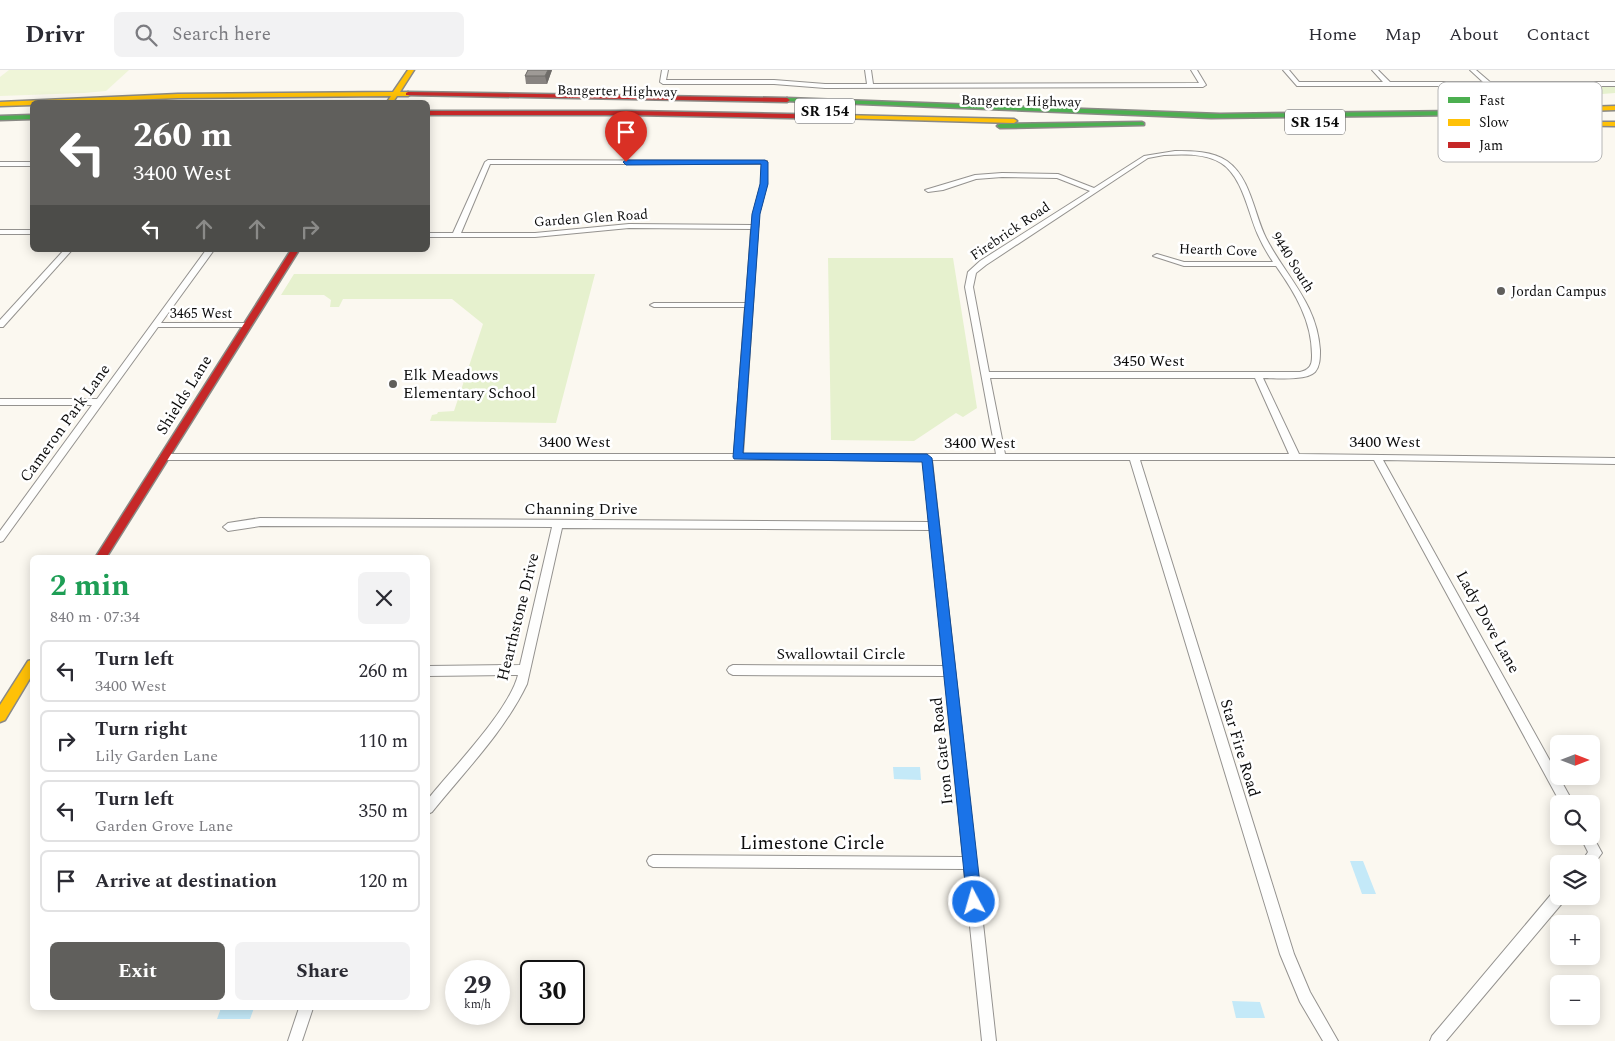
<!DOCTYPE html>
<meta charset="utf-8">
<style>
body{margin:0;font-family:Spectral,serif;background:#f2f2f3;color:#2b2b33;height:100vh;display:flex;flex-direction:column;font-size:19px;white-space:nowrap}
*{box-sizing:border-box;margin:0}
p{font-size:16px;color:#7c7c81}
.icon{flex:none;width:28px;height:28px;fill:none;stroke:currentColor;stroke-width:2;stroke-linecap:round;stroke-linejoin:round}
.map{position:relative;flex:1;overflow:hidden}
.panel{position:absolute;left:30px;top:485px;width:400px;height:455px;display:flex;flex-direction:column;background:#fff;border-radius:8px;box-shadow:0 2px 12px #0003}
.panel>*{flex:none}
.hud{position:absolute;left:30px;top:30px;width:400px;height:152px;border-radius:8px;box-shadow:0 2px 12px #0003;background:#605f5c;color:#fff;overflow:hidden}
.needle{width:32px;rotate:90deg}
.controls{position:absolute;left:1550px;top:665px;display:grid;gap:10px}
.controls a{display:grid;place-items:center;width:50px;height:50px;border-radius:8px;background:#fff;box-shadow:0 2px 12px #0003;font-size:25px}
.speed{position:absolute;left:445px;top:890px;display:flex;gap:10px;font-size:25px;font-weight:700;text-align:center}
.speed>*{display:grid;place-content:center;width:65px;height:65px;border-radius:50%;background:#fff;box-shadow:0 2px 12px #0003;line-height:1}
.speed small{font-size:12px;font-weight:400}
.speed .limit{border:2px solid #111;border-radius:8px;background:#fff;color:#111}
.pin{position:absolute;display:grid;place-items:center;width:42px;height:42px;color:#fff;margin:-51px -21px;border-radius:50% 50% 50% 0;rotate:-45deg;box-shadow:0 0 5px #0007}
.pin .icon{rotate:45deg}
.me{position:absolute;width:55px;margin:-28px;rotate:354deg;stroke-linejoin:round;filter:drop-shadow(0 0 4px #0008)}
.turn{display:flex;align-items:center;gap:18px;height:105px;padding:0 20px;font-size:22px}
.turn .icon{width:65px;height:65px;stroke-width:2.5}
.turn b{display:block;font-size:35px;line-height:42px}
.lanes{display:flex;align-items:center;height:48px;padding:0 20px;background:#0003;justify-content:center;gap:25px;direction:ltr}
.lanes .off{opacity:.35}
.round{display:grid;place-items:center;flex:none;width:52px;height:52px;border-radius:8px;background:#f2f2f3}
.summary{display:flex;align-items:center;justify-content:space-between;height:85px;padding:0 20px}
h1{font-size:30px;font-weight:700;line-height:38px;color:#1e9e55}
.action{display:flex;gap:10px;margin-top:auto;padding:10px 20px}
.action a{flex:1;height:58px;border-radius:8px;background:#605f5c;color:#fff;font-size:20px;font-weight:700;line-height:58px;text-align:center}
.action a+a{background:#f2f2f3;color:#2b2b33}
ul{padding:0;list-style:none}
li{display:flex;align-items:center;gap:15px;height:62px;margin:0 10px 8px;padding:0 10px;border:2px solid #e1e1e2;border-radius:8px}
li div{flex:1}
li b{display:block;font-size:19px}
li em{font-style:normal}
header{display:flex;align-items:center;gap:30px;box-sizing:border-box;height:70px;padding:0 25px;background:#fff;border-bottom:1px solid #e1e1e2}
header strong{font-size:24px}
nav{display:flex;gap:28px;margin-inline-start:auto;font-size:18px}
.search{width:350px;height:45px;background:#f2f2f3;display:flex;align-items:center;gap:12px;box-sizing:border-box;padding:0 18px;border-radius:8px;color:#7c7c81;font-size:19px}
.map>svg:first-child{display:block}
.green{fill:#e6f1ce}
.pitch{fill:#eff5d8}
.water{fill:#c4e9f8}
.lines{fill:none;stroke-linecap:round;stroke-linejoin:round}
.street-casing{stroke:#94928f;stroke-width:2}
.fast-casing{stroke:#8a8985;stroke-width:3}
.slow-casing{stroke:#8a8985;stroke-width:3}
.jam-casing{stroke:#8a8985;stroke-width:3}
.street{fill:#fefefd;fill-rule:evenodd}
.fast{fill:#4caf50;fill-rule:evenodd}
.slow{fill:#ffc107;fill-rule:evenodd}
.jam{fill:#c62828;fill-rule:evenodd}
.wall{fill:#888481}
.shaded-wall{fill:#6f6c69}
.building{fill:#9e9a96;stroke:#6f6c69}
.route{fill:#1a73e8;stroke:#114b97}
.poi-dot{fill:#605f5c;stroke:#fff;stroke-width:2}
.labels{text-anchor:middle;dominant-baseline:central;stroke-width:5;stroke-linejoin:round;paint-order:stroke}
.far-street-label{font-size:14px;fill:#0c0c0c;stroke:#fff}
.far-poi-label{font-size:14px;fill:#0c0c0c;stroke:#fff;text-anchor:start}
.shield{fill:#fff;stroke:#555;stroke-width:1}
.shield-label{font-size:15px;font-weight:bold;fill:#0c0c0c}
.street-label{font-size:16px;fill:#0c0c0c;stroke:#fff}
.poi-label{font-size:16px;fill:#0c0c0c;stroke:#fff;text-anchor:start}
.near-street-label{font-size:19px;fill:#0c0c0c;stroke:#fff}
.key{fill:#fff;stroke:#b6b6b6;stroke-width:1}
.key-label{font-size:14px;fill:#0c0c0c}
</style>
<header>
<strong>Drivr</strong>
<div class="search"><svg class="icon" aria-label="search" viewBox="0 0 24 24"><circle cx="10" cy="10" r="6"/><path d="M15 15l6 6"/></svg>Search here</div>
<nav><a>Home</a><a>Map</a><a>About</a><a>Contact</a></nav>
</header>
<div class="map">
<svg width="1615" height="971" viewBox="0 0 1615 971">
<rect width="100%" height="100%" fill="#fbf8f0"/>
<g class="green">
<path d="M1615,15V23L1514,31L1498,16Z"/>
<path d="M828,188H953L977,338L963,347L956,343L914,371L831,370Z"/>
<path d="M294,204H595L556,353L430,351L432,345L437,344L438,342L454,341L483,254L452,229H343L339,237H330L331,230L324,225H281Z"/>
</g>
<path class="pitch" d="M9,0H129L106,21L84,23L0,26V7Z"/>
<g class="water">
<path d="M893,697H920L921,710L894,709Z"/>
<path d="M1350,791H1363L1376,824H1362Z"/>
<path d="M1232,931L1260,932L1265,948H1236Z"/>
<path d="M221,938H254L250,949H217Z"/>
</g>
<g class="lines">
<defs>
<g id="street">
<path d="M662,0H668L666,10H774L825,14H867L865,0H871L873,14L1199,13L1191,0H1197L1206,15L1203,17L825,18L774,14H663L660,12Z"/>
<path d="M1283,0H1289L1299,12H1383L1372,0H1378L1390,12H1483L1470,0H1476L1490,12H1615V16H1297Z"/>
<path d="M1175,81C1192,81 1212,81 1227,91C1251,108 1254,144 1266,168C1286,207 1317,233 1320,280C1320,288 1320,296 1315,302C1306,311 1276,308 1263,308L1299,384L1615,388V394L1383,390L1574,734H1561L1374,390H1140L1294,884L1310,922L1338,971H1323L1300,932L1280,884L1130,390H932L996,971H982L964,799L653,797L649,795L647,791L649,787L653,785L963,787L945,606L733,605L729,603L727,600L729,597L733,595L944,596L930,460L562,458L527,614C504,662 465,701 432,742L428,744V729C452,699 509,641 518,605L428,606V596L520,595L552,457L260,456L228,461L223,457L228,453L260,448L929,452L923,390H164L159,387L164,384H734L745,237H654L650,235L654,233H746L751,159L629,158L535,167H428V163H453L485,92L488,90L767,91V114L759,144L743,384H996L965,217L968,202L980,191L1090,121L1057,108L1002,107L976,109L943,120L928,122L925,120L975,105L1002,103L1058,104L1094,118L1144,86ZM1164,85C1182,84 1205,83 1221,93C1243,107 1248,143 1258,165C1262,174 1267,183 1273,192H1184L1157,184L1153,186L1184,196H1276C1295,223 1312,251 1312,285C1312,290 1312,296 1307,299C1305,301 1302,301 1300,302H989L973,217L976,203L986,195L1148,88ZM490,94H762L761,114L753,144L752,155L629,154L535,163H461ZM990,308H1255L1289,384H1005Z"/>
<rect x="0" y="92" width="32" height="4"/>
<rect x="0" y="160" width="32" height="4"/>
<path d="M64,180H72L3,257H0V250Z"/>
<path d="M206,180H214L161,253H251V257H158L3,471L0,472V461L92,335H0V329H97Z"/>
<path d="M1591,763L1602,783L1591,798V794H1580L1588,782L1580,766H1591Z"/>
<path d="M1559,820V826H1565L1564,831L1446,971H1430L1432,966L1554,821Z"/>
<path d="M299,938H313L302,971H288Z"/>
</g>
<g id="fast">
<path d="M787,28L1220,44L1460,41L1463,43L1460,45L1211,48L785,31L784,30Z"/>
<path d="M32,45V49L0,50V46Z"/>
<path d="M1142,52L1144,53V55L1000,58L997,56L1000,54Z"/>
</g>
<g id="slow">
<path d="M408,0H414L400,22H408L411,24L408,26H397L393,32H387L391,26L178,28L78,32H32V35L0,36V32L178,24L393,22Z"/>
<path d="M1615,36V40L1460,45L1457,43L1460,41Z"/>
<path d="M839,45L1014,49L1017,51L1014,53L837,48V46Z"/>
<path d="M1538,52H1615V56L1540,55L1538,54Z"/>
<path d="M32,590V605L5,650L0,652V635L28,591Z"/>
</g>
<g id="jam">
<path d="M408,22L787,28L790,30L787,32L406,25V23Z"/>
<path d="M428,41H631L839,45L842,47L839,49L631,45H428Z"/>
<path d="M291,180H299L106,488H95Z"/>
</g>
</defs>
<use href="#street" class="street-casing"/>
<use href="#fast" class="fast-casing"/>
<use href="#slow" class="slow-casing"/>
<use href="#jam" class="jam-casing"/>
<use href="#street" class="street"/>
<use href="#fast" class="fast"/>
<use href="#slow" class="slow"/>
<use href="#jam" class="jam"/>
</g>
<path class="wall" d="M528,0H552L547,14H526L525,6Z"/>
<path class="shaded-wall" d="M548,0H552L547,14L545,6Z"/>
<path class="building" d="M528,0H548L545,6H525Z"/>
<path class="route" d="M765,90L768,92V114L760,144L743,383L927,384L932,388L982,832L980,838L974,840L969,838L967,832L922,392L734,389L733,387L752,144L760,114L761,94L626,95L623,92L626,90Z"/>
<g class="poi-dot">
<circle cx="1501" cy="221" r="5"/>
<circle cx="393" cy="314" r="5"/>
</g>
<g class="labels">
<g class="far-street-label">
<text transform="translate(617 21) rotate(1)">Bangerter Highway</text>
<text transform="translate(1021 31) rotate(1)">Bangerter Highway</text>
<text transform="translate(591 148) rotate(-4)">Garden Glen Road</text>
<text transform="translate(1010 161) rotate(-34)">Firebrick Road</text>
<text transform="translate(1218 180) rotate(2)">Hearth Cove</text>
<text transform="translate(1293 192) rotate(58)">9440 South</text>
<text x="201" y="243">3465 West</text>
</g>
<g class="far-poi-label">
<text x="1511" y="221">Jordan Campus</text>
</g>
<g class="shield">
<rect x="795" y="28.5" width="60" height="25" rx="4"/>
<rect x="1285" y="39.5" width="60" height="25" rx="4"/>
</g>
<g class="shield-label">
<text x="825" y="41">SR 154</text>
<text x="1315" y="52">SR 154</text>
</g>
<g class="street-label">
<text x="1149" y="291">3450 West</text>
<text transform="translate(184 325) rotate(-58)">Shields Lane</text>
<text transform="translate(65 353) rotate(-54)">Cameron Park Lane</text>
<text x="575" y="372">3400 West</text>
<text x="1385" y="372">3400 West</text>
<text x="980" y="373">3400 West</text>
<text x="581" y="439">Channing Drive</text>
<text transform="translate(518 547) rotate(-76)">Hearthstone Drive</text>
<text transform="translate(1488 552) rotate(61)">Lady Dove Lane</text>
<text x="841" y="584">Swallowtail Circle</text>
<text transform="translate(1240 678) rotate(73)">Star Fire Road</text>
<text transform="translate(942 681) rotate(-96)">Iron Gate Road</text>
</g>
<g class="poi-label">
<text x="403" y="305">Elk Meadows<tspan x="403" dy="18">Elementary School</tspan></text>
</g>
<g class="near-street-label">
<text x="812" y="773">Limestone Circle</text>
</g>
</g>
<rect x="1438" y="12" width="164" height="80" rx="8" class="key"/>
<rect x="1448" y="27" width="22" height="6" fill="#4caf50"/>
<rect x="1448" y="49" width="22" height="7" fill="#ffc107"/>
<rect x="1448" y="72" width="22" height="6" fill="#c62828"/>
<g class="key-label">
<text x="1479" y="35">Fast</text>
<text x="1479" y="57">Slow</text>
<text x="1479" y="80">Jam</text>
</g>
</svg>
<div class="controls">
<a><svg class="needle" viewBox="-14 -14 28 28"><path d="M0-13l5 13h-10z" fill="#e53935"/><path d="M0 13l5-13h-10z" fill="#7c7c81"/></svg></a>
<a><svg class="icon" aria-label="search" viewBox="0 0 24 24"><circle cx="10" cy="10" r="6"/><path d="M15 15l6 6"/></svg></a>
<a><svg class="icon" aria-label="layers" viewBox="0 0 24 24"><path d="M12 4l9 5-9 5-9-5zM3 14l9 5 9-5"/></svg></a>
<a>+</a>
<a>−</a>
</div>
<div class="speed"><div>29<small>km/h</small></div><div class="limit">30</div></div>
<div class="pin" style="left:626px;top:92px;background:#d93025"><svg class="icon" aria-label="arrive" viewBox="0 0 24 24"><path d="M6 21V4h12l-3 4 3 4H6"/></svg></div>
<svg class="me" style="left:974px;top:832px" viewBox="-20 -20 40 40"><circle r="17" fill="#1a73e8" stroke="#fff" stroke-width="3"/><path d="M0-11L8 9 0 5-8 9z" fill="#fff"/></svg>
<div class="hud">
<div class="turn"><svg class="icon" aria-label="left" viewBox="0 0 24 24"><path d="M17 20v-9H6M10 6l-5 5 5 5"/></svg><div><b>260 m</b>3400 West</div></div>
<div class="lanes"><svg class="icon" aria-label="left" viewBox="0 0 24 24"><path d="M17 20v-9H6M10 6l-5 5 5 5"/></svg><svg class="icon off" aria-label="ahead" viewBox="0 0 24 24"><path d="M12 20V5M6 11l6-6 6 6"/></svg><svg class="icon off" aria-label="ahead" viewBox="0 0 24 24"><path d="M12 20V5M6 11l6-6 6 6"/></svg><svg class="icon off" aria-label="right" viewBox="0 0 24 24"><path d="M7 20v-9h11M14 6l5 5-5 5"/></svg></div>
</div>
<section class="panel">
<div class="summary"><div><h1>2 min</h1><p>840 m · 07:34</p></div><a class="round"><svg class="icon" aria-label="close" viewBox="0 0 24 24"><path d="M6 6l12 12M18 6L6 18"/></svg></a></div>
<ul>
<li><svg class="icon" aria-label="left" viewBox="0 0 24 24"><path d="M17 20v-9H6M10 6l-5 5 5 5"/></svg><div><b>Turn left</b><p>3400 West</p></div><em>260 m</em></li>
<li><svg class="icon" aria-label="right" viewBox="0 0 24 24"><path d="M7 20v-9h11M14 6l5 5-5 5"/></svg><div><b>Turn right</b><p>Lily Garden Lane</p></div><em>110 m</em></li>
<li><svg class="icon" aria-label="left" viewBox="0 0 24 24"><path d="M17 20v-9H6M10 6l-5 5 5 5"/></svg><div><b>Turn left</b><p>Garden Grove Lane</p></div><em>350 m</em></li>
<li><svg class="icon" aria-label="arrive" viewBox="0 0 24 24"><path d="M6 21V4h12l-3 4 3 4H6"/></svg><div><b>Arrive at destination</b></div><em>120 m</em></li>
</ul>
<div class="action"><a>Exit</a><a>Share</a></div>
</section>
</div>
